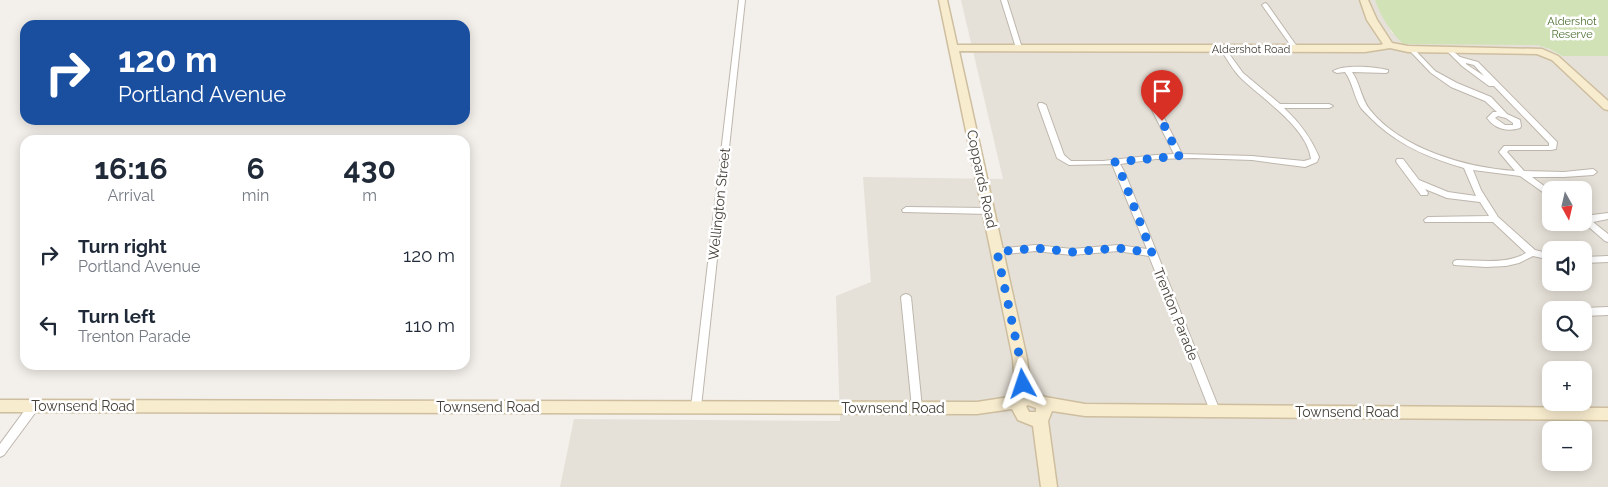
<!DOCTYPE html>
<meta charset="utf-8">
<style>
body{margin:0;font-family:Raleway,sans-serif;background:#f6f6f7;color:#1f2937;height:100vh;display:flex;flex-direction:column;font-size:19px;white-space:nowrap}
*{box-sizing:border-box;margin:0}
p{font-size:16px;color:#747a83}
.icon{flex:none;width:28px;height:28px;fill:none;stroke:currentColor;stroke-width:2;stroke-linecap:round;stroke-linejoin:round}
.map{position:relative;flex:1;overflow:hidden}
.drawer{position:absolute;left:20px;top:135px;width:450px;height:235px;display:flex;flex-direction:column;background:#fff;border-radius:15px;box-shadow:0 2px 12px #0003}
.drawer>*{flex:none}
.top-card{position:absolute;left:20px;top:20px;width:450px;height:105px;border-radius:15px;box-shadow:0 2px 12px #0003;background:#1a4fa0;color:#fff;overflow:hidden}
.needle{width:32px;rotate:172deg}
.tools{position:absolute;left:1542px;top:181px;display:grid;gap:10px}
.tools a{display:grid;place-items:center;width:50px;height:50px;border-radius:10px;background:#fff;box-shadow:0 2px 12px #0003;font-size:25px}
.pin{position:absolute;display:grid;place-items:center;width:42px;height:42px;color:#fff;margin:-51px -21px;border-radius:50% 50% 50% 0;rotate:-45deg;box-shadow:0 0 5px #0007}
.pin .icon{rotate:45deg}
.me{position:absolute;width:55px;margin:-28px;rotate:355deg;stroke-linejoin:round;filter:drop-shadow(0 0 4px #0008)}
.turn{display:flex;align-items:center;gap:18px;height:105px;padding:0 15px;font-size:22px}
.turn .icon{width:65px;height:65px;stroke-width:2.5}
.turn b{display:block;font-size:35px;line-height:42px}
.eta{display:flex;justify-content:space-evenly;align-items:center;height:85px;text-align:center}
.eta b{font-size:30px;font-weight:700;line-height:35px}
ul{padding:0;list-style:none}
li{display:flex;align-items:center;gap:15px;height:70px;padding:0 15px}
li div{flex:1}
li b{display:block;font-size:19px}
li em{font-style:normal}
.map>svg:first-child{display:block}
.residential{fill:#e6e1d8;fill-rule:evenodd}
.green{fill:#d1e2b7}
.lines{fill:none;stroke-linecap:round;stroke-linejoin:round}
.street-casing{stroke:#bdb6ad;stroke-width:2}
.secondary-casing{stroke:#cdbe9f;stroke-width:3}
.street{fill:#fff;fill-rule:evenodd}
.secondary{fill:#f8ecce;fill-rule:evenodd}
.route{stroke:#1a73e8;stroke-width:9;stroke-dasharray:0 16.2}
.labels{text-anchor:middle;dominant-baseline:central;stroke-width:5;stroke-linejoin:round;paint-order:stroke}
.far-park-label{font-size:11px;fill:#4e7133;stroke:#fff}
.far-street-label{font-size:11px;fill:#464039;stroke:#fff}
.street-label{font-size:14px;fill:#464039;stroke:#fff}
</style>
<div class="map">
<svg width="1608" height="487" viewBox="0 0 1608 487">
<rect width="100%" height="100%" fill="#f3efea"/>
<path class="residential" d="M961,0H1375L1392,33L1537,45L1550,49L1562,56H1608V487H560L574,419L840,421L836,296L871,282L863,177L1003,179ZM1551,190H1584V222H1551ZM1551,250H1584V282H1551ZM1551,310H1584V342H1551ZM1551,370H1584V402H1551ZM1551,430H1584V462H1551Z"/>
<path class="green" d="M1375,0H1608V56H1562L1550,49L1537,45L1403,44C1390,31 1381,17 1375,0Z"/>
<g class="lines">
<defs>
<g id="street">
<path d="M739,0H745L701,407L700,410L696,411L692,410L691,407Z"/>
<path d="M1001,0H1007L1022,48L1021,49H1017L1016,48Z"/>
<path d="M1265,3L1267,4L1298,48V50H1294L1262,5Z"/>
<path d="M1223,47L1225,48L1243,73L1280,104H1329L1333,106L1329,108H1284C1300,123 1311,138 1319,157L1317,162L1305,167L1252,160L1194,158L1156,159L1120,164L1125,173L1220,411L1219,414L1215,415L1211,414L1210,411L1149,256L1118,251L1072,255L1035,251L997,255L993,252L997,249L1035,245L1072,249L1118,245L1147,249L1112,164L1069,165L1057,158L1038,105L1039,103H1042L1046,105L1064,155L1071,161H1103L1156,155L1174,154L1150,106L1154,104L1158,106L1182,154L1252,156L1304,161L1311,159C1307,126 1259,97 1238,75C1231,67 1226,57 1220,49Z"/>
<path d="M1412,48L1414,49L1435,71L1457,83L1491,97L1507,114L1520,120L1521,126L1520,128C1507,132 1495,129 1487,118L1493,112H1497L1485,101L1451,87L1431,73L1410,51V49ZM1498,116L1506,118L1513,123V125H1505L1495,118Z"/>
<path d="M1449,48L1460,57L1478,62L1557,142L1556,149L1551,150H1509L1507,152L1524,171L1564,172L1593,169L1597,172L1593,175L1564,177H1532L1551,191V198L1520,176L1473,170L1481,190L1498,217L1535,250L1551,254V260L1533,256L1519,263L1506,266L1486,267L1454,265L1453,263L1454,261L1457,260C1479,260 1506,265 1526,253L1493,222H1425L1424,220L1428,217L1489,216L1480,202L1447,198L1425,189L1428,193L1427,195H1421L1397,163L1396,161L1397,159H1403L1419,180L1448,192L1476,196L1464,168C1432,159 1403,147 1378,125C1372,119 1366,114 1361,108C1354,97 1353,83 1345,72L1337,73L1333,71C1345,64 1375,67 1388,70V72L1386,73L1352,72C1360,83 1361,99 1370,110C1401,149 1467,168 1515,171L1499,152L1504,146H1549V143L1494,86H1489L1462,66L1446,50ZM1466,63L1474,65L1484,76L1466,64Z"/>
<path d="M906,207L989,208L993,211L989,214L903,212L902,210Z"/>
<path d="M1608,213V219L1593,222L1608,234V242L1605,241L1583,222L1584,216Z"/>
<path d="M1608,256V262L1584,263V257Z"/>
<path d="M906,294L909,295L911,297L922,408L921,411L917,412L913,411L912,408L901,297L903,295Z"/>
<path d="M1608,307V315L1584,316V310H1580L1584,308Z"/>
<path d="M34,402L38,403L39,406L38,409L4,455L0,457V444L30,403Z"/>
</g>
<path id="secondary" d="M939,0H947L957,45H1380L1383,44L1367,20L1360,0H1368L1377,20L1392,43L1408,46L1542,49L1558,56L1608,101V110L1604,109L1552,60L1537,54L1408,52L1390,48L1365,52L959,51L1027,359L1031,392L1045,397L1085,404L1608,408V420L1085,416L1052,411L1048,421L1057,487H1041L1033,426L1018,420L1012,409L977,414L0,412V400L977,402L1016,396L1013,359ZM1028,405L1036,408V412H1029L1026,406Z"/>
</defs>
<use href="#street" class="street-casing"/>
<use href="#secondary" class="secondary-casing"/>
<use href="#street" class="street"/>
<use href="#secondary" class="secondary"/>
</g>
<g class="lines">
<path class="route" d="M1023,384L1020,359L997,252L1036,248L1072,252L1118,248L1152,253L1121,173L1115,162L1179,156L1162,121"/>
</g>
<g class="labels">
<g class="far-park-label">
<text x="1572" y="21">Aldershot<tspan x="1572" dy="13">Reserve</tspan></text>
</g>
<g class="far-street-label">
<text x="1251" y="49">Aldershot Road</text>
</g>
<g class="street-label">
<text transform="translate(982 179) rotate(78)">Coppards Road</text>
<text transform="translate(719 204) rotate(-84)">Wellington Street</text>
<text transform="translate(1176 314) rotate(68)">Trenton Parade</text>
<text x="83" y="406">Townsend Road</text>
<text x="488" y="407">Townsend Road</text>
<text x="893" y="408">Townsend Road</text>
<text x="1347" y="412">Townsend Road</text>
</g>
</g>
</svg>
<div class="tools">
<a><svg class="needle" viewBox="-14 -14 28 28"><path d="M0-13l5 13h-10z" fill="#e53935"/><path d="M0 13l5-13h-10z" fill="#747a83"/></svg></a>
<a><svg class="icon" aria-label="sound" viewBox="0 0 24 24"><path d="M4 9h4l5-4v14l-5-4H4zM17 9q2 3 0 6"/></svg></a>
<a><svg class="icon" aria-label="search" viewBox="0 0 24 24"><circle cx="10" cy="10" r="6"/><path d="M15 15l6 6"/></svg></a>
<a>+</a>
<a>−</a>
</div>
<div class="pin" style="left:1162px;top:121px;background:#d93025"><svg class="icon" aria-label="arrive" viewBox="0 0 24 24"><path d="M6 21V4h12l-3 4 3 4H6"/></svg></div>
<svg class="me" style="left:1023px;top:384px" viewBox="-20 -20 40 40"><path d="M0-17L14 15 0 8-14 15z" fill="#1a73e8" stroke="#fff" stroke-width="4"/></svg>
<div class="top-card">
<div class="turn"><svg class="icon" aria-label="right" viewBox="0 0 24 24"><path d="M7 20v-9h11M14 6l5 5-5 5"/></svg><div><b>120 m</b>Portland Avenue</div></div>
</div>
<section class="drawer">
<div class="eta">
<div><b>16:16</b><p>Arrival</p></div>
<div><b>6</b><p>min</p></div>
<div><b>430</b><p>m</p></div>
</div>
<ul>
<li><svg class="icon" aria-label="right" viewBox="0 0 24 24"><path d="M7 20v-9h11M14 6l5 5-5 5"/></svg><div><b>Turn right</b><p>Portland Avenue</p></div><em>120 m</em></li>
<li><svg class="icon" aria-label="left" viewBox="0 0 24 24"><path d="M17 20v-9H6M10 6l-5 5 5 5"/></svg><div><b>Turn left</b><p>Trenton Parade</p></div><em>110 m</em></li>
</ul>
</section>
</div>
